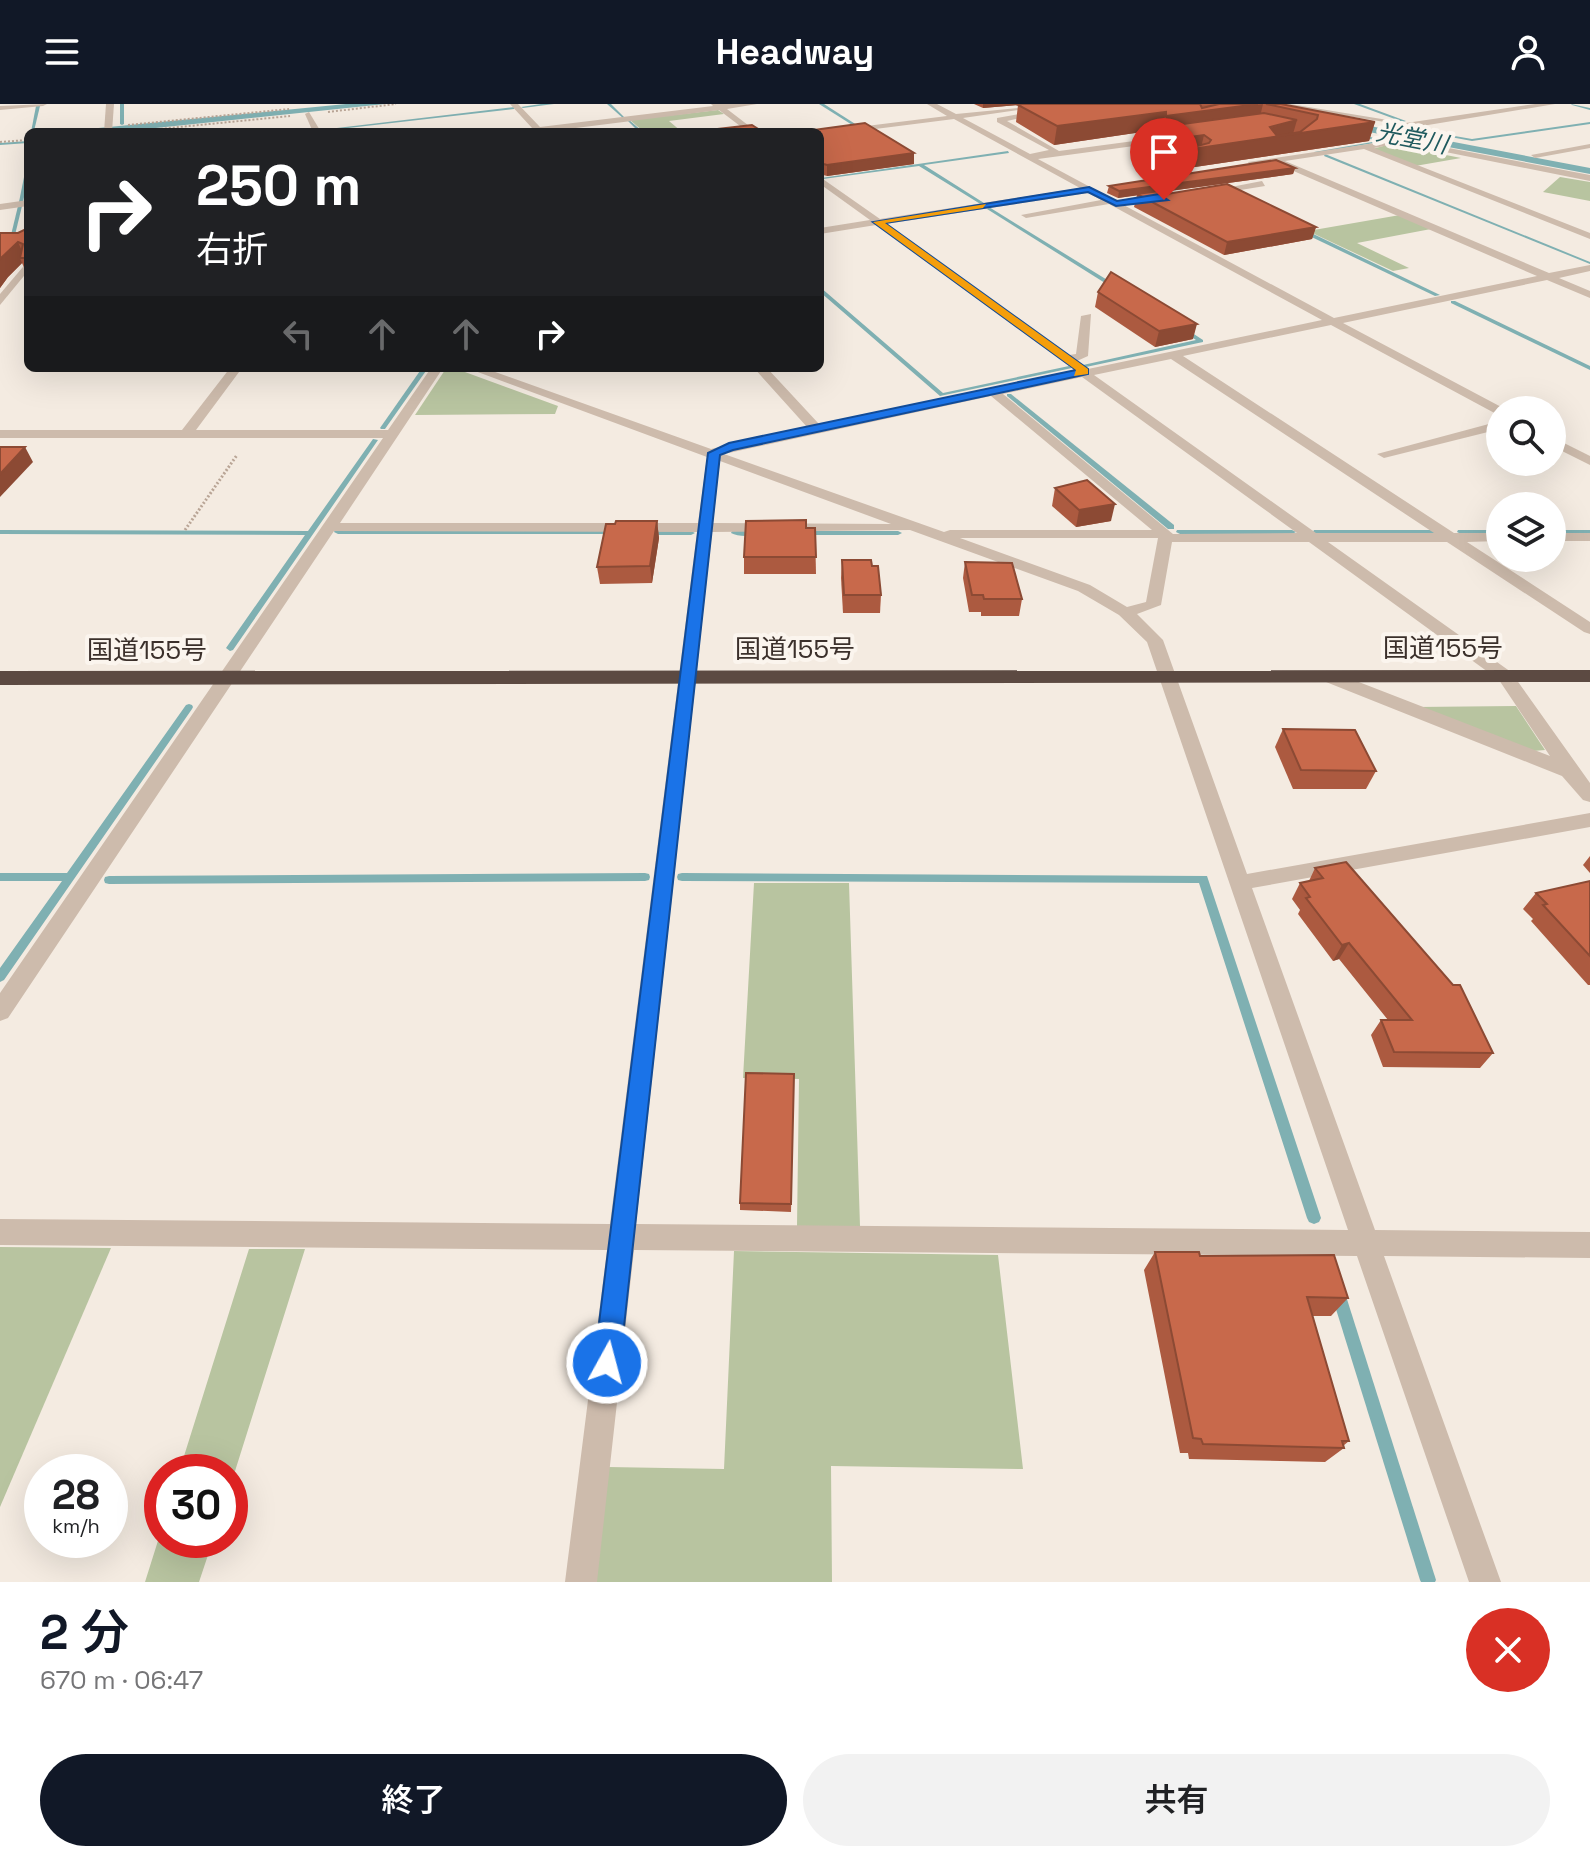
<!DOCTYPE html>
<html lang="ja">
<meta charset="utf-8">
<style>
body{margin:0;font-family:"Space Grotesk","Noto Sans JP",sans-serif;background:#f2f2f2;color:#202124;height:100vh;display:flex;flex-direction:column;font-size:30px;white-space:nowrap}
*{box-sizing:border-box;margin:0}
p{font-size:26px;color:#757577}
.icon{flex:none;width:44px;height:44px;fill:none;stroke:currentColor;stroke-width:2;stroke-linecap:round;stroke-linejoin:round}
.map{position:relative;height:1478px;overflow:hidden}
.sheet{display:flex;flex-direction:column;background:#fff;flex:1}
.sheet>*{flex:none}
.top-card{position:absolute;left:24px;top:24px;width:800px;height:244px;border-radius:12px;box-shadow:0 8px 32px #0002;background:#202124;color:#fff;overflow:hidden}
.tools{position:absolute;left:1486px;top:292px;display:grid;gap:16px}
.tools a{display:grid;place-items:center;width:80px;height:80px;border-radius:50%;background:#fff;box-shadow:0 8px 32px #0002;font-size:40px}
.speed{position:absolute;left:24px;top:1350px;display:flex;gap:16px;font-size:40px;font-weight:700;text-align:center}
.speed>*{display:grid;place-content:center;width:104px;height:104px;border-radius:50%;background:#fff;box-shadow:0 8px 32px #0002;line-height:1}
.speed small{font-size:20px;font-weight:400}
.speed .limit{border:12px solid #d22;background:#fff;color:#111}
.pin{position:absolute;display:grid;place-items:center;width:68px;height:68px;color:#fff;margin:-82px -34px;border-radius:50% 50% 50% 0;rotate:-45deg;box-shadow:0 0 8px #0007}
.pin .icon{rotate:45deg}
.me{position:absolute;width:88px;margin:-44px;rotate:7deg;stroke-linejoin:round;filter:drop-shadow(0 0 6px #0008)}
.turn{display:flex;align-items:center;gap:28px;height:168px;padding:0 40px;font-size:36px}
.turn .icon{width:104px;height:104px;stroke-width:2.5}
.turn b{display:block;font-size:56px;line-height:68px}
.lanes{display:flex;align-items:center;height:76px;padding:0 40px;background:#0003;justify-content:center;gap:40px;direction:ltr}
.lanes .off{opacity:.35}
.round{display:grid;place-items:center;flex:none;width:84px;height:84px;border-radius:42px;background:#f2f2f2}
.summary{display:flex;align-items:center;justify-content:space-between;height:136px;padding:0 40px}
h1{font-size:48px;font-weight:600;line-height:60px;color:#111827}
.primary-button{display:flex;gap:16px;margin-top:auto;padding:16px 40px}
.primary-button a{flex:1;height:92px;border-radius:48px;background:#111827;color:#fff;font-size:32px;font-weight:600;line-height:92px;text-align:center}
.primary-button a+a{background:#f2f2f2;color:#202124}
header{display:flex;justify-content:space-between;align-items:center;height:104px;padding:0 40px;background:#111827;color:#fff;font-size:36px;font-weight:600}
.map>svg:first-child{display:block}
.green{fill:#b8c4a0}
.water{fill:#7fb0b2}
.lines{fill:none;stroke-linecap:round;stroke-linejoin:round}
.stream{fill:#7fb0b2;fill-rule:evenodd}
.path-far1{stroke:#b9a596;stroke-width:2;stroke-dasharray:2 2;stroke-linecap:butt}
.path{stroke:#b9a596;stroke-width:3;stroke-dasharray:2 2;stroke-linecap:butt}
.minor{fill:#cdbbac;fill-rule:evenodd}
.highway{fill:#5c4a42;fill-rule:evenodd}
.wall{fill:#ac5a40}
.shaded-wall{fill:#8c4a34}
.building{fill:#c8694b;stroke:#8c4a34;stroke-width:2}
.route{fill:#1a73e8;stroke:#114b97;stroke-width:2}
.slow{fill:#f59e0b}
.labels{text-anchor:middle;dominant-baseline:central;stroke-width:8;stroke-linejoin:round;paint-order:stroke}
.far-water-label{font-size:24px;font-style:italic;fill:#1f5a5e;stroke:#fbf5ee}
.street-label{font-size:26px;fill:#3b302b;stroke:#fbf5ee}
</style>
<header><svg class="icon" aria-label="menu" viewBox="0 0 24 24"><path d="M4 6h16M4 12h16M4 18h16"/></svg>Headway<svg class="icon" aria-label="person" viewBox="0 0 24 24"><circle cx="12" cy="8" r="4"/><path d="M4 21q1-7 8-7t8 7"/></svg></header>
<div class="map">
<svg width="1590" height="1478" viewBox="0 0 1590 1478">
<rect width="100%" height="100%" fill="#f4ebe1"/>
<g class="green">
<path d="M718,6L724,10L669,17L682,28H644L630,16Z"/>
<path d="M1391,40L1461,54L1415,62L1372,45Z"/>
<path d="M1560,73L1590,78V97L1543,88Z"/>
<path d="M1400,111L1431,125L1357,139L1409,164L1393,167L1308,127Z"/>
<path d="M454,264L558,302L555,310L415,311L445,266Z"/>
<path d="M1516,602L1545,646L1533,647L1416,603Z"/>
<path d="M754,779H849L860,1122H797L799,975L743,974Z"/>
<path d="M0,1143L111,1144L0,1403Z"/>
<path d="M249,1145H305L230,1383V1368H179Z"/>
<path d="M734,1147L998,1151L1023,1365L831,1362L832,1478H595L608,1363L724,1365Z"/>
<path d="M162,1424V1436H213L199,1478H145Z"/>
</g>
<g class="water">
<path d="M346,0H385L127,27L57,28Z"/>
<path d="M1222,0H1254L1590,64V70Z"/>
</g>
<g class="lines">
<g class="stream">
<path d="M120,0H124V20L122,21L120,20Z"/>
<path d="M541,0H554L523,4L521,3Z"/>
<path d="M607,0H611L626,15H624Z"/>
<path d="M819,0H824L860,23L857,24Z"/>
<path d="M1354,0H1360L1406,17L1403,18Z"/>
<path d="M1571,0L1590,4V6L1572,1Z"/>
<path d="M38,1L40,2L34,27L31,28L36,2Z"/>
<path d="M515,3L514,5L322,27L320,26Z"/>
<path d="M626,15H628L643,28H639Z"/>
<path d="M1590,18V20L1472,37L1418,27L1420,26L1472,35Z"/>
<path d="M183,24H185L186,28H182Z"/>
<path d="M313,26L314,28H302Z"/>
<path d="M1359,30L1386,37L1316,49L1314,48L1378,37L1358,32Z"/>
<path d="M28,37V39L0,41V39Z"/>
<path d="M1008,47L1009,49L924,61L984,99L982,101L919,62L823,75L821,74Z"/>
<path d="M1325,50L1590,158V160L1324,52Z"/>
<path d="M28,62V74L23,98L21,99L19,98L26,63Z"/>
<path d="M20,101L22,102L15,131L13,132L11,131L18,102Z"/>
<path d="M989,103L1117,182L1118,183L1113,184L987,105Z"/>
<path d="M1299,125H1303L1440,191L1435,192L1299,127Z"/>
<path d="M820,183L943,289L1069,262L1072,264L940,292L820,188Z"/>
<path d="M1451,197H1455L1590,262V266L1451,199Z"/>
<path d="M1183,223L1203,236V238L1086,263L1083,261L1196,236L1181,226L1180,225Z"/>
<path d="M422,264H428L385,325H381L380,324Z"/>
<path d="M1007,290H1011L1174,421V425H1168L1007,292Z"/>
<path d="M373,335L378,336L233,546L230,547L226,544L305,431L0,430V426L308,427Z"/>
<path d="M335,426H617L621,428L617,430H338L334,428Z"/>
<path d="M1177,426H1292L1296,428L1292,430H1180L1176,428Z"/>
<path d="M1314,426H1435L1439,428L1435,430H1317L1313,428Z"/>
<path d="M1458,426H1500V430H1461L1457,428Z"/>
<rect x="1552" y="426" width="38" height="4"/>
<path d="M642,427H691L695,429L691,431H645L641,429Z"/>
<path d="M732,427H756L760,429C753,433 738,433 731,429Z"/>
<path d="M801,427H898L902,429L898,431H804L800,429Z"/>
<path d="M189,600L192,601L193,603L192,605L4,876L0,878V864L62,777H0V769H67L186,601Z"/>
<path d="M645,769L649,770L650,773L649,776L645,777L109,780L105,779L104,776L105,773L109,772Z"/>
<path d="M682,769L1207,772L1321,1114L1319,1118L1314,1120L1309,1118L1307,1114L1199,779L682,777L678,776L677,773L678,770Z"/>
<path d="M1338,1182L1343,1184L1345,1189L1436,1476L1435,1478H1421L1420,1476L1331,1189L1333,1184Z"/>
</g>
<g class="path-far1">
<path d="M328,8L396,0"/>
<path d="M128,21L289,5"/>
<path d="M129,28L290,12"/>
<path d="M0,38L28,36"/>
</g>
<path class="path" d="M185,426L237,351"/>
<g class="minor">
<path d="M47,0L43,2L0,6V2Z"/>
<path d="M106,0H114L112,28H104Z"/>
<path d="M510,0H518L540,23L713,2L711,0H757L727,5L757,28H748L719,6L544,28H514L532,24Z"/>
<path d="M927,0H937L956,10L1060,0L963,14L1030,50L1049,46L997,18V14L1020,10V14L1007,17L1059,47L1194,29L1191,33L1144,40L1178,56L1195,55L1192,60L1174,61L1134,42L1038,55L1334,214L1537,172L1275,59L1251,63L1248,58L1388,37L1391,33L1590,71V77L1401,39L1374,44L1590,129V135L1364,45L1285,57L1549,169L1590,161V167L1559,174L1590,187V194L1547,176L1343,219L1505,305L1500,306V312L1331,221L1183,252L1454,429H1500V437L1467,438L1590,518V530L1584,528L1447,438H1328L1511,568L1590,679V698L1583,696L1562,672L1321,576L1318,572L1321,568H1333L1550,652L1499,576L1309,438H1172L1161,501L1137,510L1163,536L1247,770L1590,709V723L1252,784L1375,1126L1590,1128V1154L1384,1152L1501,1478H1469L1357,1152L634,1146L597,1478H565L607,1146L0,1141V1115L610,1120L697,428L334,427L8,914L0,917V889L383,334H0V326H182L230,264H242L196,326H388L431,264H443L340,419H698L707,353L467,264H484L711,345L807,323L754,264H767L819,320L1076,267L876,121L820,130V124L870,116L820,80V73L880,115L1080,84L954,15L820,32L818,28L947,12ZM1088,89L1101,96L1021,111L1026,114L1109,100L1322,216L1088,265L1077,257L1088,252L1091,210L1081,212L1076,250L1069,251L886,120ZM1171,255L1434,429H1316L1094,271ZM1082,273L1297,429L1173,430L1003,290ZM991,292L1152,426H950L944,428L724,350ZM720,357L891,420L713,419ZM910,426L1078,487L1119,511L1147,538L1348,1126L636,1120L712,428ZM960,434H1158L1146,498L1127,503L1090,481Z"/>
<path d="M1271,0H1290L1406,19L1535,0H1555L1410,24L1433,29L1430,33L1402,27L1404,21Z"/>
<path d="M309,8L321,28H313L305,10Z"/>
<path d="M1590,40V44L1535,54L1531,51Z"/>
<path d="M1262,77L1265,82L1210,91L1205,88Z"/>
<path d="M28,96V102L0,106V100Z"/>
<path d="M28,157V167L0,201V190Z"/>
<path d="M1500,317V325L1384,354L1377,350Z"/>
<path d="M1552,333L1590,352V361L1552,342Z"/>
<rect x="1552" y="429" width="38" height="8"/>
</g>
<path class="highway" d="M1590,566V578L0,581V567Z"/>
</g>
<g class="wall">
<path d="M974,0H1281L1375,18L1369,37L1168,67L1167,61L1170,49L1165,47L1164,40L1166,29L1163,30L1162,25L1054,41L1016,18L1018,1L983,4Z"/>
<path d="M820,28L914,60L827,72L820,70Z"/>
<path d="M1295,64L1293,70L1162,88L1316,123L1312,135L1224,151L1134,103L1137,91L1118,94L1107,89L1109,82Z"/>
<path d="M28,124V172L22,159L8,173L0,184V129H18Z"/>
<path d="M1098,188L1193,235L1155,243L1095,203Z"/>
<path d="M1055,384L1111,417L1076,423L1052,402Z"/>
<path d="M657,417L659,434L652,479L600,480L597,463L615,420Z"/>
<path d="M815,424L816,470H744V453Z"/>
<path d="M842,456L872,462L881,491L880,509H843L841,474Z"/>
<path d="M965,458L1022,495L1019,512H981V508H969L963,474Z"/>
<path d="M1283,625L1376,667L1366,685H1293L1275,643Z"/>
<path d="M1590,752V769L1583,761Z"/>
<path d="M1315,764L1493,949L1480,964L1383,963L1371,931L1381,916H1388L1339,855L1333,857L1298,810L1300,806L1292,795L1300,779L1309,777Z"/>
<path d="M1590,777V881H1588L1531,817L1533,815L1523,805L1536,789Z"/>
<path d="M794,970L791,1108L740,1106V1099Z"/>
<path d="M1155,1148L1200,1152L1348,1194L1331,1212H1312L1349,1337L1343,1342L1344,1344L1325,1358L1189,1355L1188,1349H1180L1144,1166Z"/>
</g>
<g class="shaded-wall">
<path d="M983,0H1029L983,4Z"/>
<path d="M1263,0L1259,17L1169,29L1168,22L1166,29L1163,30L1166,12Z"/>
<path d="M1166,8L1162,25L1054,41L1057,22Z"/>
<path d="M1297,16L1293,30L1375,18L1369,37L1168,67L1172,48L1180,47L1183,34L1204,31L1201,44Z"/>
<path d="M914,49V60L827,72V61Z"/>
<path d="M1295,64L1293,70L1118,94L1119,87Z"/>
<path d="M1316,123L1312,135L1224,151L1227,138Z"/>
<path d="M18,138L25,154H20L22,159L8,173L0,184V155Z"/>
<path d="M1197,220L1193,235L1155,243L1159,227Z"/>
<path d="M25,343L33,358L0,393V370Z"/>
<path d="M1115,400L1111,417L1076,423L1079,406Z"/>
<path d="M657,417L659,434L652,479L650,462Z"/>
<path d="M1349,839L1339,855L1333,857L1342,841Z"/>
</g>
<g class="building">
<path d="M1022,0H1200L1202,4L1219,0H1258L1166,12V8L1057,22L1018,1Z"/>
<path d="M1266,0H1281L1375,18L1172,48L1171,42L1182,46L1209,39L1211,36L1204,31L1183,34L1169,28L1168,22L1264,9L1297,16L1270,23L1277,32L1300,28L1317,15L1318,11Z"/>
<path d="M865,19L914,49L827,61L820,59V28H799Z"/>
<path d="M752,21L763,28H691Z"/>
<path d="M1276,56L1295,64L1119,87L1109,82Z"/>
<path d="M1227,80L1316,123L1227,138L1137,90L1159,87L1167,90Z"/>
<path d="M28,124V154H20L23,140L18,138L0,155V129H18Z"/>
<path d="M1111,168L1197,220L1159,227L1098,188Z"/>
<path d="M0,343H25L0,370Z"/>
<path d="M1087,376L1115,400L1079,406L1055,384Z"/>
<path d="M806,416V424H815L816,453H744L746,417Z"/>
<path d="M616,417H657L650,462L597,463L606,420H615Z"/>
<path d="M842,456H871L872,462H878L881,491H844Z"/>
<path d="M965,458L1012,459L1022,495H984L983,491H972Z"/>
<path d="M1283,625L1355,626L1376,667L1301,666Z"/>
<path d="M1346,758L1453,881H1460L1493,949L1394,948L1381,916H1412L1349,839L1342,841L1306,794L1310,793L1300,779L1323,774L1315,764Z"/>
<path d="M1590,777V852L1543,801L1547,800L1536,789Z"/>
<path d="M746,969L794,970L791,1100L740,1099Z"/>
<path d="M1155,1148H1199L1200,1152L1334,1151L1348,1194L1307,1193L1349,1337H1342L1344,1344L1203,1340L1201,1335L1193,1334Z"/>
</g>
<path class="route" d="M1089,83L1117,97L1159,90L1168,96L1116,102L1088,88L885,119L1088,265V270L733,346L720,351L620,1259L616,1268L607,1272L598,1268L594,1259L708,349L729,339L1076,266L873,118Z"/>
<path class="slow" d="M986,100L983,104L885,119L1088,265V270L1074,272L1076,266L873,118Z"/>
<g class="labels">
<g class="far-water-label">
<text transform="translate(1412 34) rotate(11)">光堂川</text>
</g>
<g class="street-label">
<text x="1443" y="544">国道155号</text>
<text x="795" y="545">国道155号</text>
<text x="147" y="546">国道155号</text>
</g>
</g>
</svg>
<div class="tools">
<a><svg class="icon" aria-label="search" viewBox="0 0 24 24"><circle cx="10" cy="10" r="6"/><path d="M15 15l6 6"/></svg></a>
<a><svg class="icon" aria-label="layers" viewBox="0 0 24 24"><path d="M12 4l9 5-9 5-9-5zM3 14l9 5 9-5"/></svg></a>
</div>
<div class="speed"><div>28<small>km/h</small></div><div class="limit">30</div></div>
<div class="pin" style="left:1164px;top:96px;background:#d93025"><svg class="icon" aria-label="arrive" viewBox="0 0 24 24"><path d="M6 21V4h12l-3 4 3 4H6"/></svg></div>
<svg class="me" style="left:607px;top:1259px" viewBox="-20 -20 40 40"><circle r="17" fill="#1a73e8" stroke="#fff" stroke-width="3"/><path d="M0-11L8 9 0 5-8 9z" fill="#fff"/></svg>
<div class="top-card">
<div class="turn"><svg class="icon" aria-label="right" viewBox="0 0 24 24"><path d="M7 20v-9h11M14 6l5 5-5 5"/></svg><div><b>250 m</b>右折</div></div>
<div class="lanes"><svg class="icon off" aria-label="left" viewBox="0 0 24 24"><path d="M17 20v-9H6M10 6l-5 5 5 5"/></svg><svg class="icon off" aria-label="ahead" viewBox="0 0 24 24"><path d="M12 20V5M6 11l6-6 6 6"/></svg><svg class="icon off" aria-label="ahead" viewBox="0 0 24 24"><path d="M12 20V5M6 11l6-6 6 6"/></svg><svg class="icon" aria-label="right" viewBox="0 0 24 24"><path d="M7 20v-9h11M14 6l5 5-5 5"/></svg></div>
</div>
</div>
<section class="sheet">
<div class="summary"><div><h1>2 分</h1><p>670 m · 06:47</p></div><a class="round" style="background:#d93025;color:#fff"><svg class="icon" aria-label="close" viewBox="0 0 24 24"><path d="M6 6l12 12M18 6L6 18"/></svg></a></div>
<div class="primary-button"><a>終了</a><a>共有</a></div>
</section>
